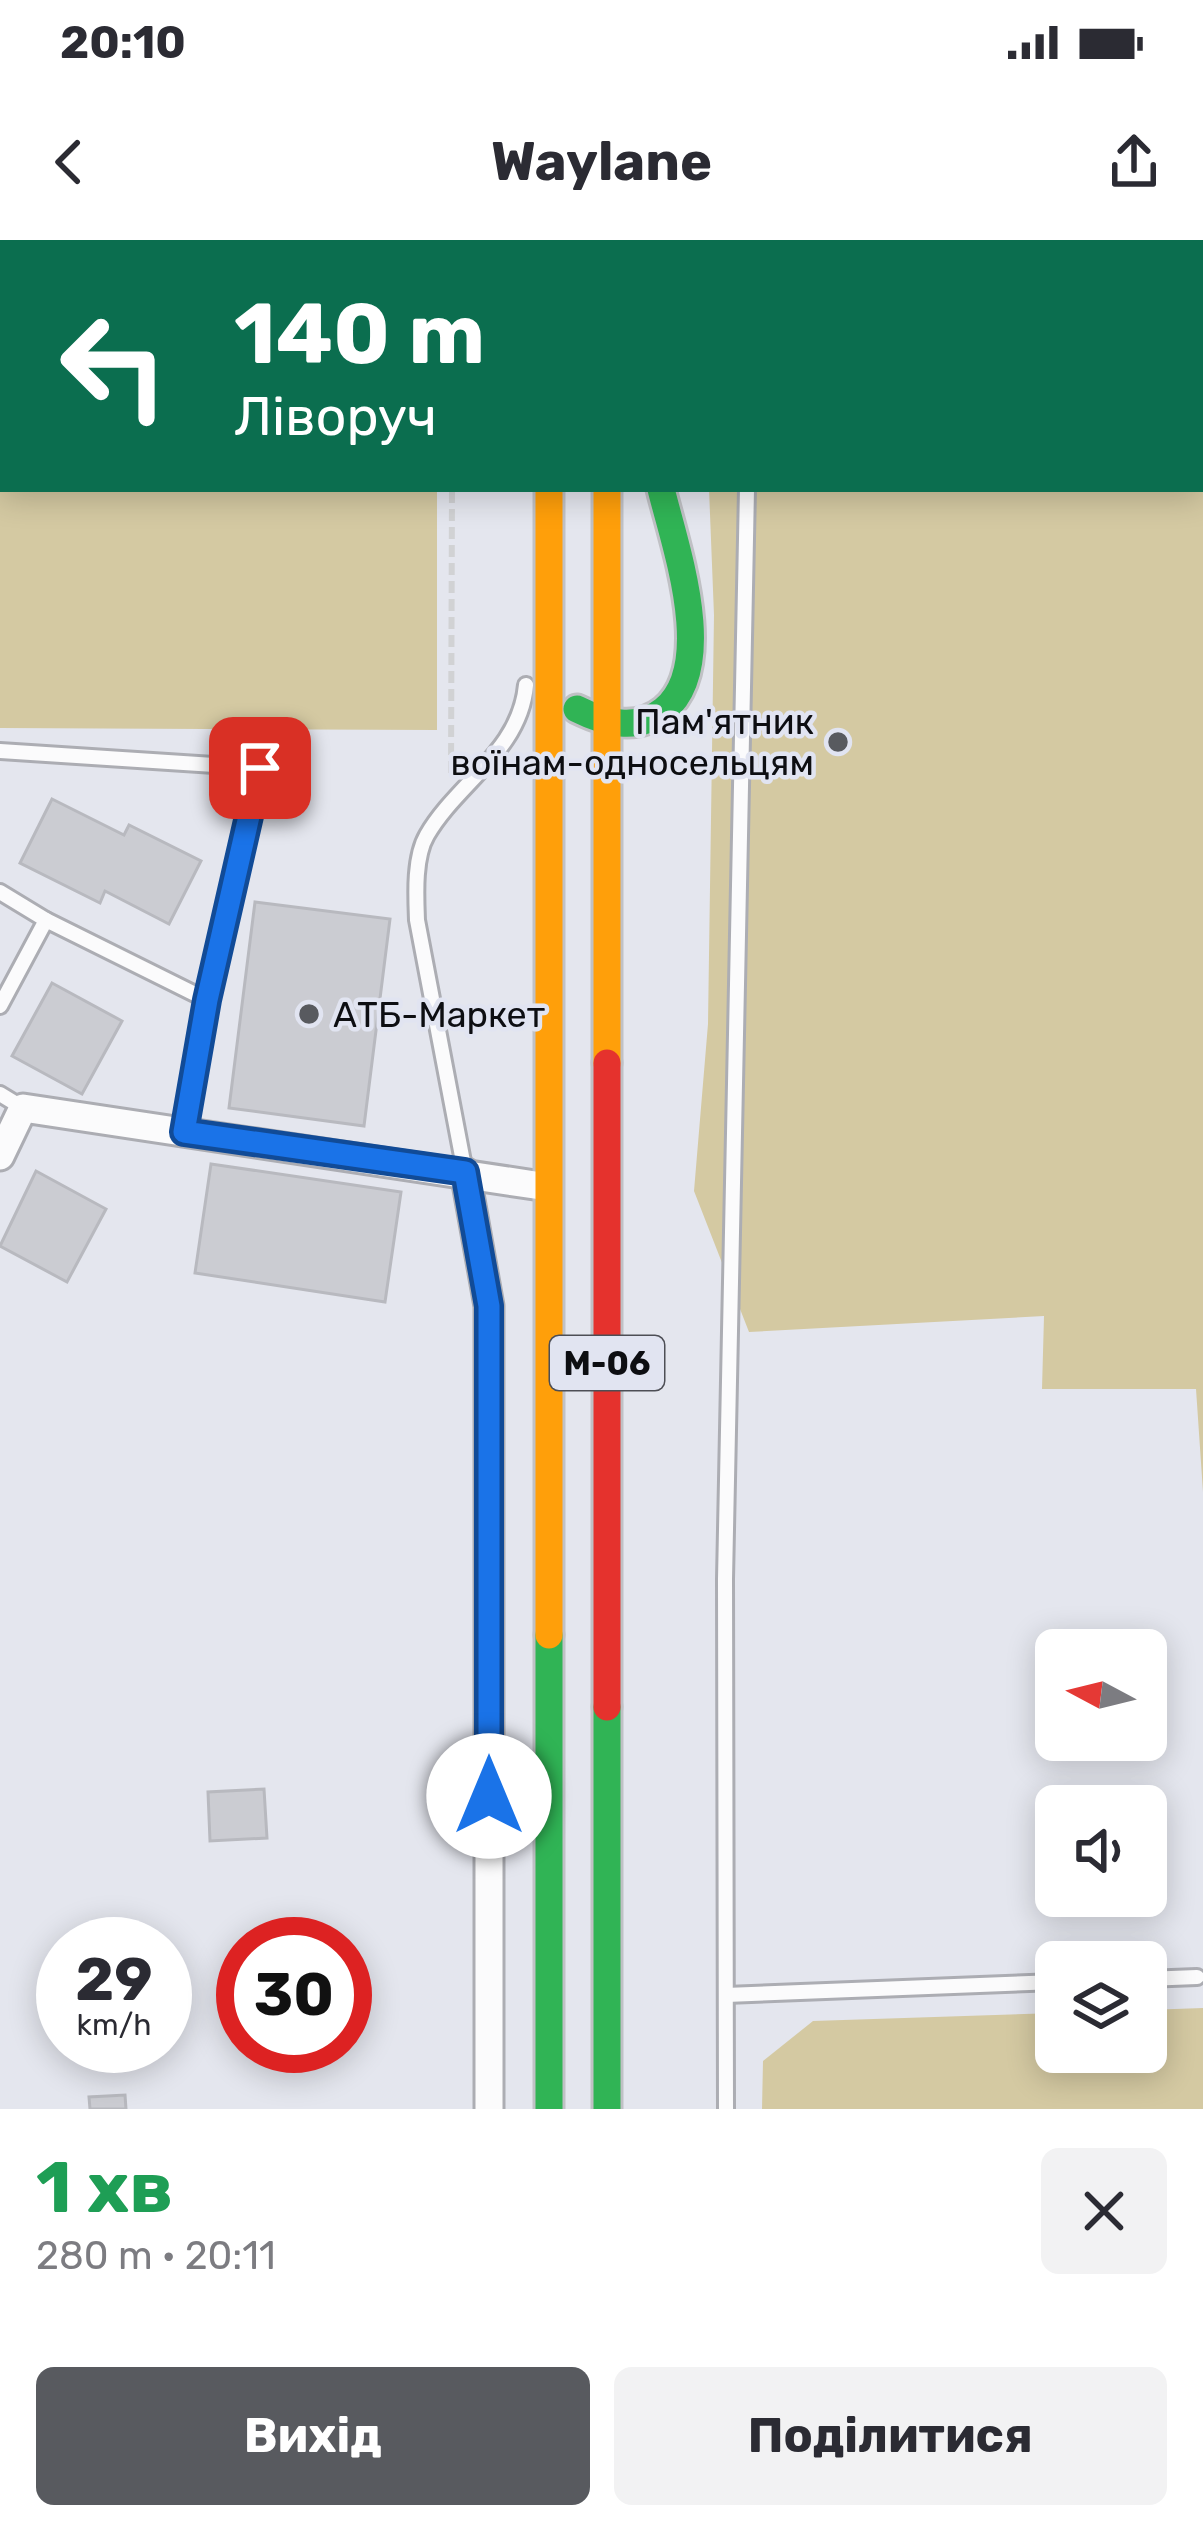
<!DOCTYPE html>
<html lang="uk">
<meta charset="utf-8">
<style>
body{margin:0;font-family:Rubik,sans-serif;background:#f2f2f3;color:#2b2b33;height:100vh;display:flex;flex-direction:column;font-size:45px;white-space:nowrap}
*{box-sizing:border-box;margin:0}
p{font-size:39px;color:#7c7c81}
.icon{flex:none;width:66px;height:66px;fill:none;stroke:currentColor;stroke-width:2;stroke-linecap:round;stroke-linejoin:round}
.map{position:relative;height:1869px;overflow:hidden}
.drawer{display:flex;flex-direction:column;background:#fff;flex:1}
.drawer>*{flex:none}
.banner{position:absolute;left:0px;top:0px;width:1203px;height:252px;box-shadow:0 6px 30px #0003;background:#0b6e4f;color:#fff;overflow:hidden}
.needle{width:78px;rotate:277deg}
.buttons{position:absolute;left:1035px;top:1389px;display:grid;gap:24px}
.buttons a{display:grid;place-items:center;width:132px;height:132px;border-radius:18px;background:#fff;box-shadow:0 6px 30px #0003;font-size:60px}
.speed{position:absolute;left:36px;top:1677px;display:flex;gap:24px;font-size:60px;font-weight:700;text-align:center}
.speed>*{display:grid;place-content:center;width:156px;height:156px;border-radius:50%;background:#fff;box-shadow:0 6px 30px #0003;line-height:1}
.speed small{font-size:30px;font-weight:400}
.speed .limit{border:18px solid #d22;background:#fff;color:#111}
.pin{position:absolute;display:grid;place-items:center;width:102px;height:102px;color:#fff;margin:-51px;border-radius:24px;box-shadow:0 6px 18px #0006}
.me{position:absolute;width:132px;margin:-66px;rotate:0deg;stroke-linejoin:round;filter:drop-shadow(0 0 9px #0008)}
.turn{display:flex;align-items:center;gap:42px;height:252px;padding:0 36px;font-size:54px}
.turn .icon{width:156px;height:156px;stroke-width:2.5}
.turn b{display:block;font-size:84px;line-height:102px}
.round{display:grid;place-items:center;flex:none;width:126px;height:126px;border-radius:18px;background:#f2f2f3}
.summary{display:flex;align-items:center;justify-content:space-between;height:204px;padding:0 36px}
h1{font-size:72px;font-weight:700;line-height:90px;color:#1e9e55}
.action{display:flex;gap:24px;margin-top:auto;padding:24px 36px}
.action a{flex:1;height:138px;border-radius:18px;background:#585a5f;color:#fff;font-size:48px;font-weight:700;line-height:138px;text-align:center}
.action a+a{background:#f2f2f3;color:#2b2b33}
.status{display:flex;justify-content:space-between;align-items:center;height:84px;padding:0 60px;background:#fff;direction:ltr}
.status svg{height:33px;fill:currentColor}
header{display:flex;justify-content:space-between;align-items:center;height:156px;padding:0 36px;background:#fff;font-size:54px;font-weight:700}
.map>svg:first-child{display:block}
.forest{fill:#d4c9a2}
.building{fill:#cbccd2;stroke:#b8b9bf;stroke-width:3}
.lines{fill:none;stroke-linecap:round;stroke-linejoin:round}
.lane-casing{stroke:#acadb3;stroke-width:20}
.street-casing{stroke:#acadb3;stroke-width:33}
.fast-casing{stroke:#c0c1c5;stroke-width:33}
.slow-casing{stroke:#c0c1c5;stroke-width:33}
.jam-casing{stroke:#c0c1c5;stroke-width:33}
.path{stroke:#d1d2d4;stroke-width:6;stroke-dasharray:12 6;stroke-linecap:butt}
.lane{stroke:#fbfbfc;stroke-width:14}
.street{stroke:#fbfbfc;stroke-width:27}
.fast{stroke:#30b455;stroke-width:27}
.slow{stroke:#ff9f0a;stroke-width:27}
.jam{stroke:#e5322d;stroke-width:27}
.route-casing{stroke:#114b97;stroke-width:30}
.route{stroke:#1a73e8;stroke-width:21}
.poi-dot{fill:#585a5f;stroke:#e1e4f1;stroke-width:4.5}
.labels{text-anchor:middle;dominant-baseline:central;stroke-width:9;stroke-linejoin:round;paint-order:stroke}
.shield{fill:#e1e4f1;stroke:#4d4e55;stroke-width:3}
.shield-label{font-size:33px;font-weight:bold;fill:#0d0e12}
.poi-label{font-size:36px;fill:#0d0e12;stroke:#e1e4f1;text-anchor:end}
</style>
<div class="status"><b>20:10</b><svg viewBox="0 0 49 12"><path d="M0 12V9h3v3zM5 12V6h3v6zM10 12V3h3v9zM15 12V0h3v12zM26 1h20v11H26zM47 4h2v5h-2z"/></svg></div>
<header><svg class="icon" aria-label="back" viewBox="0 0 24 24"><path d="M15 5l-7 7 7 7"/></svg>Waylane<svg class="icon" aria-label="share" viewBox="0 0 24 24"><path d="M12 15V3M7 8l5-5 5 5M5 13v7h14v-7"/></svg></header>
<div class="map">
<svg width="1203" height="1869" viewBox="0 0 1203 1869">
<rect width="100%" height="100%" fill="#e4e6ee"/>
<g class="forest">
<path d="M0,0H436L3,3V249H437V490L0,488Z"/>
<path d="M700,0H1203V1252L1196,1149H1042L1044,1076L749,1092L694,951L708,784L714,375L709,249H1200V3Z"/>
<path d="M1203,1768V1869H762L763,1821L813,1781L1056,1773V1812H1146V1770Z"/>
</g>
<g class="building">
<path d="M52,559L124,595L129,585L201,621L169,684L105,651L100,663L20,623Z"/>
<path d="M255,662L390,679L364,886L229,868Z"/>
<path d="M52,743L122,781L82,854L12,816Z"/>
<path d="M211,924L401,952L385,1062L195,1033Z"/>
<path d="M36,931L106,969L67,1042L0,1006Z"/>
<path d="M264,1549L267,1598L210,1601L208,1552Z"/>
<path d="M125,1855L126,1869H90L89,1857Z"/>
</g>
<g class="lines">
<defs>
<g id="lane">
<path d="M752,3V0"/>
<path d="M0,511L260,528L207,760L184,892"/>
<path d="M0,652L46,680"/>
<path d="M0,766L46,680L207,760"/>
<path d="M0,854L23,868"/>
<path d="M465,932L417,680C416,655 414,617 427,595C457,543 520,511 526,445"/>
<path d="M1146,1739L1197,1737"/>
<path d="M726,1755L1056,1742"/>
<path d="M726,1869L725,1339L747,249"/>
</g>
<g id="street">
<path d="M0,916L23,868L548,947"/>
<path d="M465,932L489,1066V1869"/>
</g>
<g id="fast">
<path d="M577,469C605,483 637,492 664,470C718,426 675,306 661,249"/>
<path d="M549,1395V1869"/>
<path d="M607,1467V1869"/>
</g>
<g id="slow">
<path d="M549,249V1395"/>
<path d="M607,249V823"/>
</g>
<g id="jam">
<path d="M548,0V3"/>
<path d="M608,0V3"/>
<path d="M607,823V1467"/>
</g>
</defs>
<use href="#lane" class="lane-casing"/>
<use href="#street" class="street-casing"/>
<use href="#fast" class="fast-casing"/>
<use href="#slow" class="slow-casing"/>
<use href="#jam" class="jam-casing"/>
<g class="path">
<path d="M454,3V0"/>
<path d="M451,533L452,249"/>
</g>
<use href="#lane" class="lane"/>
<use href="#street" class="street"/>
<use href="#fast" class="fast"/>
<use href="#slow" class="slow"/>
<use href="#jam" class="jam"/>
</g>
<g class="lines">
<defs>
<path id="route" d="M260,528L207,760L184,892L465,932L489,1066V1556"/>
</defs>
<use href="#route" class="route-casing"/>
<use href="#route" class="route"/>
</g>
<g class="poi-dot">
<circle cx="838" cy="502" r="12"/>
<circle cx="309" cy="774" r="12"/>
</g>
<g class="labels">
<rect class="shield" x="550" y="1096" width="114" height="54" rx="9"/>
<g class="shield-label">
<text x="607" y="1123">М-06</text>
</g>
<g class="poi-label">
<text x="814" y="481">Пам'ятник<tspan x="814" dy="41">воїнам-односельцям</tspan></text>
<text x="333" y="774" text-anchor="start">АТБ-Маркет</text>
</g>
</g>
</svg>
<div class="buttons">
<a><svg class="needle" viewBox="-14 -14 28 28"><path d="M0-13l5 13h-10z" fill="#e53935"/><path d="M0 13l5-13h-10z" fill="#7c7c81"/></svg></a>
<a><svg class="icon" aria-label="sound" viewBox="0 0 24 24"><path d="M4 9h4l5-4v14l-5-4H4zM17 9q2 3 0 6"/></svg></a>
<a><svg class="icon" aria-label="layers" viewBox="0 0 24 24"><path d="M12 4l9 5-9 5-9-5zM3 14l9 5 9-5"/></svg></a>
</div>
<div class="speed"><div>29<small>km/h</small></div><div class="limit">30</div></div>
<div class="pin" style="left:260px;top:528px;background:#d93025"><svg class="icon" aria-label="arrive" viewBox="0 0 24 24"><path d="M6 21V4h12l-3 4 3 4H6"/></svg></div>
<svg class="me" style="left:489px;top:1556px" viewBox="-20 -20 40 40"><circle r="19" fill="#fff"/><path d="M0-13L10 11 0 6-10 11z" fill="#1a73e8"/></svg>
<div class="banner">
<div class="turn"><svg class="icon" aria-label="left" viewBox="0 0 24 24"><path d="M17 20v-9H6M10 6l-5 5 5 5"/></svg><div><b>140 m</b>Ліворуч</div></div>
</div>
</div>
<section class="drawer">
<div class="summary"><div><h1>1 хв</h1><p>280 m · 20:11</p></div><a class="round"><svg class="icon" aria-label="close" viewBox="0 0 24 24"><path d="M6 6l12 12M18 6L6 18"/></svg></a></div>
<div class="action"><a>Вихід</a><a>Поділитися</a></div>
</section>
